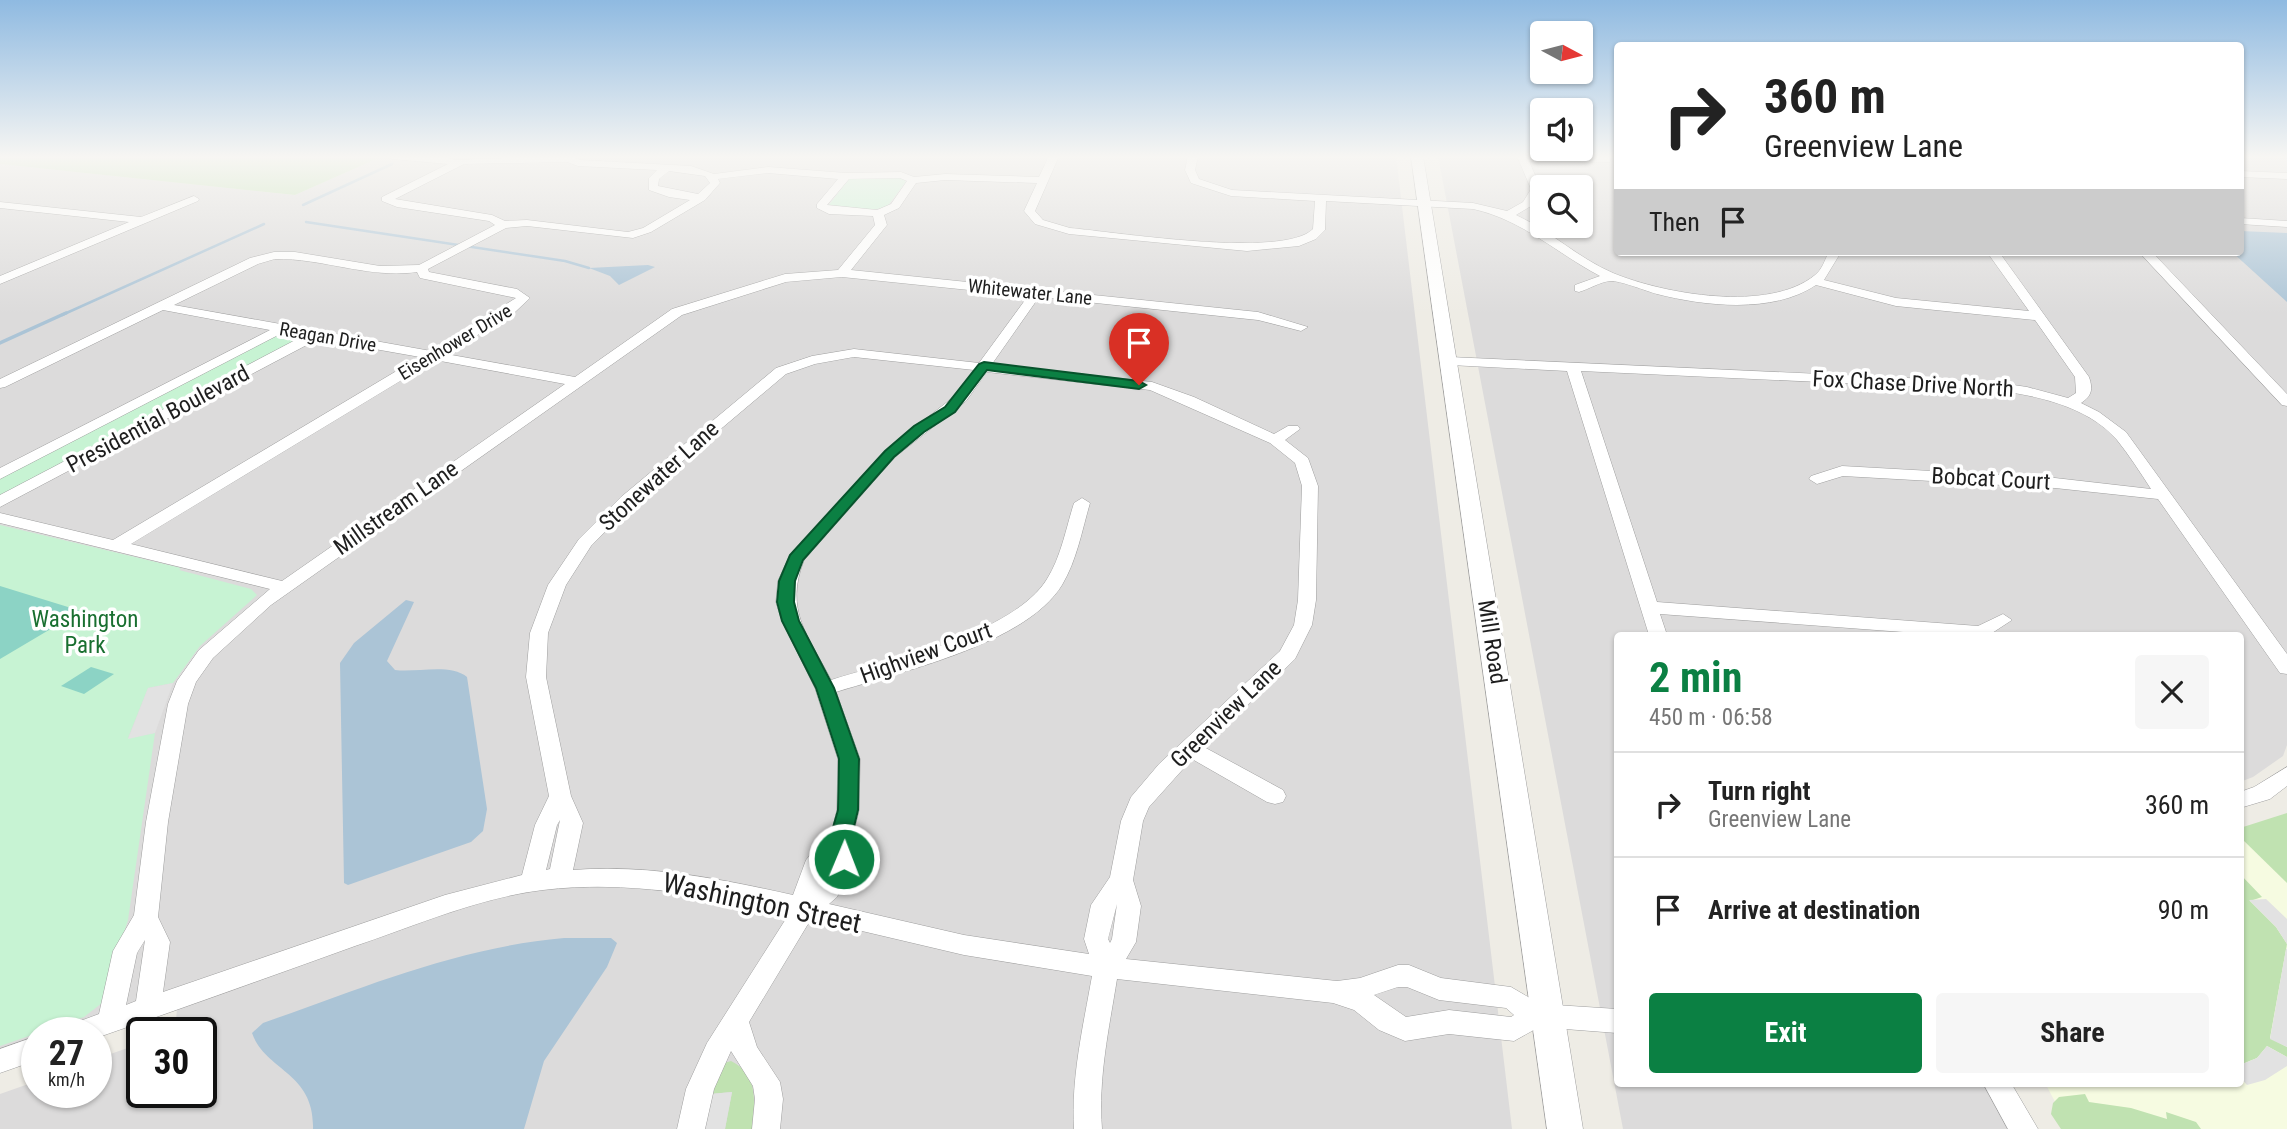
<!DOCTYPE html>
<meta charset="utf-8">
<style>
body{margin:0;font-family:"Roboto Condensed",sans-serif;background:#f6f6f6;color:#222;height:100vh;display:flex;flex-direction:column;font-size:26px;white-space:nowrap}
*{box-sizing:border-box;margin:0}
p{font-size:23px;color:#767676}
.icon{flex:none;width:38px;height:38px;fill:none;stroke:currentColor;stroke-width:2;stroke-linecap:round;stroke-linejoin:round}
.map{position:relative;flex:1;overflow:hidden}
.panel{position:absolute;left:1614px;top:632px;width:630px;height:455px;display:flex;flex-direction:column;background:#fff;border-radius:7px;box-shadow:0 2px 5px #0004}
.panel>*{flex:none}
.guide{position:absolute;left:1614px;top:42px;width:630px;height:214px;border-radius:7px;box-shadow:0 2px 5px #0004;background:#fff;color:#222;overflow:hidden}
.needle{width:46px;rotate:97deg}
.tools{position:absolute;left:1530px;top:21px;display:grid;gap:14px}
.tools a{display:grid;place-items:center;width:63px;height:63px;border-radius:7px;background:#fff;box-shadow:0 2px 5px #0004;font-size:35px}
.speed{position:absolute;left:21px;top:1017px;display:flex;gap:14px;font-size:35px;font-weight:700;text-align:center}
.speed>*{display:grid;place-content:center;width:91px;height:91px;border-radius:50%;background:#fff;box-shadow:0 2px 5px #0004;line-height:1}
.speed small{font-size:18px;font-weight:400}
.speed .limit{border:4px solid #111;border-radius:10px;background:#fff;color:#111}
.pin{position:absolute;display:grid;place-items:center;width:60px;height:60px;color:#fff;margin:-72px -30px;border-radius:50% 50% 50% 0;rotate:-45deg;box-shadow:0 0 7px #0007}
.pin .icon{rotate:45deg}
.me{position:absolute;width:77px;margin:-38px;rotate:1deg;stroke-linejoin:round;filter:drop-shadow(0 0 5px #0008)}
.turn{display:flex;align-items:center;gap:24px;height:147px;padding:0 35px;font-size:32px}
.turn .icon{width:91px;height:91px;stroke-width:2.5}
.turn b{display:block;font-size:49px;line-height:60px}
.then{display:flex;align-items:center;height:66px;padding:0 35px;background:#0003;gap:14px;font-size:26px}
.round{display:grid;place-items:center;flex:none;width:74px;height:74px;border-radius:7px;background:#f6f6f6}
.summary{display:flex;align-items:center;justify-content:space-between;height:119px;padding:0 35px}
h1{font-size:42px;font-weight:700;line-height:52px;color:#0b8043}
.button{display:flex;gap:14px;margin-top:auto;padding:14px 35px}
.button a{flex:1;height:80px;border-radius:7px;background:#0b8043;color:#fff;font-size:28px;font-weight:700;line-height:80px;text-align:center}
.button a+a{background:#f6f6f6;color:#222}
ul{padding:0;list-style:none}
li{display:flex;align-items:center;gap:21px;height:105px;padding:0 35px;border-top:2px solid #e0e0e0}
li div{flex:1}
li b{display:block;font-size:26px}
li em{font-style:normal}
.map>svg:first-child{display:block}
.residential{fill:#dcdbdb;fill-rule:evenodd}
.education{fill:#f6fbe1}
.grass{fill:#c0e2b1}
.park{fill:#c7f3d3}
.pitch{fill:#8cd3c5}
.parking{fill:#e2e2e2}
.water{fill:#abc4d6}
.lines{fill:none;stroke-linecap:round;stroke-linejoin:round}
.stream-far1{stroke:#abc4d6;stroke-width:2.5}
.stream{stroke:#abc4d6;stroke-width:3.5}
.minor-casing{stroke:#9f9f9f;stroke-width:1}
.tertiary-casing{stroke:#9f9f9f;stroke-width:1}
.minor{fill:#fff;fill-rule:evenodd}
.tertiary{fill:#fff;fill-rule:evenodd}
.route{fill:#0b8043;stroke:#07532c;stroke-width:2}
.labels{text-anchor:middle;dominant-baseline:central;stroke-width:7;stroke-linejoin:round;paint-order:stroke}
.far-street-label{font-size:19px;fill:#1e1e1e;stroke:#fff}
.street-label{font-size:23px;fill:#1e1e1e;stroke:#fff}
.park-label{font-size:23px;fill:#196f30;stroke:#fff}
.near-street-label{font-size:28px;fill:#1e1e1e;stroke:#fff}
</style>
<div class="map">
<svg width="2287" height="1129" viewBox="0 0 2287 1129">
<rect width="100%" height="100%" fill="#eeece5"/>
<g class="residential">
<path d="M383,156H1396L1512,1129H0V1094L37,1081V1092H96V1059L142,1043V1092H201V1032H172L175,1031L178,998L81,1032H37V1048L0,1061V164L295,195Z"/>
<path d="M1438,156H1617V252H2240V156H2287V745L2283,756L2253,777L2240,782V635H1617V1083H1985L2012,1129H1623ZM1542,187H1580V226H1542Z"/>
</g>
<path class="education" d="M2287,821V1129H2074L2061,1113L2045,1083H2240V834Z"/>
<g class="grass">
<path d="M0,156H383L295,195L0,164Z"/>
<path d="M2287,813V883L2240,837V828Z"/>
<path d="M2240,874L2262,897L2250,901L2276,927L2287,944L2270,1038L2287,1047V1057L2267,1046L2257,1058L2240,1065Z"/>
<path d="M731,1061C759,1074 755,1104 752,1129H725L732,1092L710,1094L724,1063Z"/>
<path d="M2085,1094L2089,1102L2131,1108L2167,1119L2166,1112L2196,1122L2201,1129H2061L2051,1114L2053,1103L2059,1097Z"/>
</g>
<g class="park">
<path d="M899,177L906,180L905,183L887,207L871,210L828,206L849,179Z"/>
<path d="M287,334L299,339L0,499V477L273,337Z"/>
<path d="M0,525L181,568L179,570L251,589L257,595L200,646L173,683L148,688L128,738L155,733L128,920L102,1003L84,1017L0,1046Z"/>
</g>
<g class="pitch">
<path d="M0,586L81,611L0,659Z"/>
<path d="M91,667L114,674L84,694L61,686Z"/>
</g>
<g class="parking">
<path d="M173,683L155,733L128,739L148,688Z"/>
<path d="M2266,899L2287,919V944L2276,927L2249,900Z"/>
<path d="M2286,949H2287V1047L2270,1039Z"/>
<path d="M2267,1046L2287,1057V1066L2265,1080L2247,1085L2240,1077V1065L2257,1058Z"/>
<path d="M732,1092L725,1129H701L710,1094Z"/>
</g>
<g class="water">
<path d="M2240,231L2287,233V302L2232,252H2240Z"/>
<path d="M648,265L655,267L619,285L610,276L589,268Z"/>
<path d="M406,600L414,602L387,661L395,670C416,673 450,663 467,677L487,809L483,831L471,842L348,885L344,883L340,663L354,643Z"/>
<path d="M564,938H611L617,943L607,967L544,1061L524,1129H313C315,1072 265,1071 252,1033L263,1023C362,988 459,947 564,938Z"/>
</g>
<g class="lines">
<g class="stream-far1">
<path d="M303,205L392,164"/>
<path d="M306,222L565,261L589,268"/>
<path d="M62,315L264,224"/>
</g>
<path class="stream" d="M0,343L66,313"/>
<defs>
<g id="minor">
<path d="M388,156H439L456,160L569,156L580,160L691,166L714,174L768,167L846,173L901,172L914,177L945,174L1039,177L1049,156H1059L1035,211L1043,220L1070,228C1116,232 1283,259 1313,229L1315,201L1231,196L1191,183L1185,170L1188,156H1198L1195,170L1199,179L1232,190L1473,203L1507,211L1523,202L1531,189L1517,156L1606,157L1610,158V162L1529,161L1541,189L1531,206L1516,215C1551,231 1578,258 1613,273C1664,294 1769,313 1815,275C1822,270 1825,259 1829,252H1841L1824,280L1896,298L2029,311L1987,252H1999L2089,377C2093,389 2092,396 2081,403L2099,412L2126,432L2287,654V674L2280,673L2158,499L2055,488L1843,476L1817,484L1809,479L1811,476L1842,466L2055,478L2151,489C2140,472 2129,455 2117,440C2088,406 2035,395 1993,390L1581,371L1657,602L1978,626L2003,614L2012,620L1989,635H1944L1660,614L1667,635H1649L1567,371L1450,365L1443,361L1450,357L1993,382L2027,387L2068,398L2076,393L2075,377L2035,320L1896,306L1816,285C1773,314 1704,306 1657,294C1646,291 1619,280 1610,281C1600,282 1589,289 1579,292L1575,291V285L1600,276C1556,253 1523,220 1473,209L1326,201L1325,230L1316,239L1299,246L1247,251L1069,234L1035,224L1024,211L1037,183L945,180L916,183L899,208L884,215L887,225L851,270L1258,312L1308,327L1301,331L1258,320L1039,297L992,364L1152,382L1194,397L1274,434L1288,426H1298L1300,429L1285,440L1308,458L1318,486L1316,600L1312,625L1295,659L1204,747L1283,790L1286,796L1283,802L1275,804L1267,802L1192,759L1149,807L1143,821L1133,880L1141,906L1136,942L1126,959L1337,981L1360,978L1398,965H1409L1441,978L1511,987L1540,1004L1617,1009V1033L1539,1027L1514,1041L1449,1034L1405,1041L1379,1030L1354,1010L1333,1003L1117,979C1109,1029 1098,1078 1102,1129H1074C1071,1077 1083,1027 1092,976L964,955L811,919L749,1022L757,1047L780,1082L783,1099L780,1129H752L755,1099L753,1086L731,1051L714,1089L705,1129H677L686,1089L707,1043L789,914C708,895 626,880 543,890C478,898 417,925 355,946C269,977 183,1008 96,1038V1032H68L72,1024L99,1014L113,951L134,915L146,822L168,704L177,681L199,650L270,589L0,523V513L113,540L420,357L318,339L0,507V495L303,336L284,332L0,479V468L270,330L163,310L5,387L0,388V379L250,258L274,252H295L380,266L419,265L495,225L489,221L397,207L382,201V197L448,164L393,159ZM567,162L578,166L657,170L649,178V190L669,197L690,200L643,228L628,232L527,220L505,221L492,215L395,199L464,164ZM669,171L705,176L710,183L698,194L658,186L659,179ZM768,173L838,179L817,204V208L829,214L873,216L875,225L838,270L785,274L672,309L575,377L446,354L514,313L530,298L517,289L429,272L428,269L506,228L527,226L633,238L651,232L705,200L720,183L718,179ZM900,178L907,181L891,204L877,210L827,205L849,179ZM275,259C323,258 369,279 417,272L420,278L516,298L431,351L174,305L258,264ZM842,277L1028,296L979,363L854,349L812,356L776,368L621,497L579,539L548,585L530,633L526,677L549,796L535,825L522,875L445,895L163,992L170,942L158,917L168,822L188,704L196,682L213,658L271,605L682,315L786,282ZM854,357L974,370L956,395L885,451L790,555L778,581L776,602L782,621L815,688L838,759L837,810L833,827L806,860L793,895C721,879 648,864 573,870L583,823L571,796L546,677L548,633L566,585L591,546L633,503L786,374L815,364ZM435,360L565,384L282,581L131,544ZM987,372L1150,390L1270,443L1295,463L1302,486L1298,600L1294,625L1280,651L1159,764L1131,797L1121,821L1110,877L1091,905L1084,939L1089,954L964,935L829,904L837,897L855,860L854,831L859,810L860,759L836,692C900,672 1026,644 1062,585C1077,560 1082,530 1090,503L1082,498L1074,503C1066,528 1061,557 1047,579C1014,633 889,662 831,680C808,635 784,611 804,560L895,457L966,401ZM560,820L550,869L546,870L557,825ZM832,858L821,883L819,885ZM1117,904L1112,939L1110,943L1108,939ZM145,940L136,1001L126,1005L137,953ZM1398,987H1407L1439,1000L1506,1008L1514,1015L1511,1017L1449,1010L1406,1017L1374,995Z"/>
<path d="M2240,171L2287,173V179L2240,177Z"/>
<path d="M194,196L199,199L198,201L0,284V276L129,222L0,208V202L141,217Z"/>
<path d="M2240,218L2287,221V227L2240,224Z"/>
<path d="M2139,252H2152L2287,394V406L2282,405Z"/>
<path d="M2287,767V786L2270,799L2240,808V792L2254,787Z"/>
<path d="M37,1036V1060L0,1073V1049Z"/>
<path d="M1983,1083H2011L2038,1129H2008Z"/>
</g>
<path id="tertiary" d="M1411,156H1423L1583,1129H1547Z"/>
</defs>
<use href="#minor" class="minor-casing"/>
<use href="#tertiary" class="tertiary-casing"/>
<use href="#minor" class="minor"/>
<use href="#tertiary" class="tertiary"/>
</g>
<linearGradient id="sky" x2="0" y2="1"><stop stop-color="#8fbae1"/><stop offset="0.5" stop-color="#f7f6f3"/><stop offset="1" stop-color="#f7f6f3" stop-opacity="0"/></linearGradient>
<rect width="2287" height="314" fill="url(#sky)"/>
<path class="route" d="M984,362L1139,381L1146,385L1139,389L987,370L955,412L924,432L894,457L803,560L795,581L794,602L799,621L834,688L859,759L858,810L853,831L854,859L851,865H836L832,831L838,810L839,759L816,688L782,621L777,602L779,581L790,555L885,451L914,426L945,407L979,364Z"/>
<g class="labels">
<g class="far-street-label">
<text transform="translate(1030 292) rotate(6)">Whitewater Lane</text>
<text transform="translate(328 337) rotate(10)">Reagan Drive</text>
<text transform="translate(455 342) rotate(-31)">Eisenhower Drive</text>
</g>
<g class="street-label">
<text transform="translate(1913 384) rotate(3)">Fox Chase Drive North</text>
<text transform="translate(158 419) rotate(-28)">Presidential Boulevard</text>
<text transform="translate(659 476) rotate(-42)">Stonewater Lane</text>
<text transform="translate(1991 479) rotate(3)">Bobcat Court</text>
<text transform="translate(396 508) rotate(-35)">Millstream Lane</text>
<text transform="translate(1492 642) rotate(81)">Mill Road</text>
<text transform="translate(926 653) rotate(-20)">Highview Court</text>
<text transform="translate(1226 714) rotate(-44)">Greenview Lane</text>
</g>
<g class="park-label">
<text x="85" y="619">Washington<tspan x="85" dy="26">Park</tspan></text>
</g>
<g class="near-street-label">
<text transform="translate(762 903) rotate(12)">Washington Street</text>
</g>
</g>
</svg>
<div class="tools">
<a><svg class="needle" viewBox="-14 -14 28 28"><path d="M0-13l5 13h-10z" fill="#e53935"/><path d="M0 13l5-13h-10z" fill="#767676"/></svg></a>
<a><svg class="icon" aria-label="sound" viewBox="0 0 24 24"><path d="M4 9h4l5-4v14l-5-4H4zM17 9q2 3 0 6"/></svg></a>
<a><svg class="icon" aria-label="search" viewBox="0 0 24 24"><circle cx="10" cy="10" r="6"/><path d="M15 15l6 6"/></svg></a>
</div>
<div class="speed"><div>27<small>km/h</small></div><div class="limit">30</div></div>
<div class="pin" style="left:1139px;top:385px;background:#d93025"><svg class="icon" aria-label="arrive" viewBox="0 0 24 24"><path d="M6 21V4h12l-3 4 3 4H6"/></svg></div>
<svg class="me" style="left:844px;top:859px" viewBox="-20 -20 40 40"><circle r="17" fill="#0b8043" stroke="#fff" stroke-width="3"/><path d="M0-11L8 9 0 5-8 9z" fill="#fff"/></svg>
<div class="guide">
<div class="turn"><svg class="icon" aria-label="right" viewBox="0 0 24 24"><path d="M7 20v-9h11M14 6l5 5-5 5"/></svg><div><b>360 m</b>Greenview Lane</div></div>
<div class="then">Then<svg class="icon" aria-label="arrive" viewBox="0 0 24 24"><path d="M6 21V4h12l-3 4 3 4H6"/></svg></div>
</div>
<section class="panel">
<div class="summary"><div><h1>2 min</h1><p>450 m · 06:58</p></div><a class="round"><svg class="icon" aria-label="close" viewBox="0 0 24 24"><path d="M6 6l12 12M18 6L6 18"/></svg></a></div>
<ul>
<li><svg class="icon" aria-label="right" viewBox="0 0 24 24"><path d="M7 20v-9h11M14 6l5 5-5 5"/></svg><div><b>Turn right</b><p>Greenview Lane</p></div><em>360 m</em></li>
<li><svg class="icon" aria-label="arrive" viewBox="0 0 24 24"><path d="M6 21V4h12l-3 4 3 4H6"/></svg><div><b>Arrive at destination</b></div><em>90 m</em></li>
</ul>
<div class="button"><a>Exit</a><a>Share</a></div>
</section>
</div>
